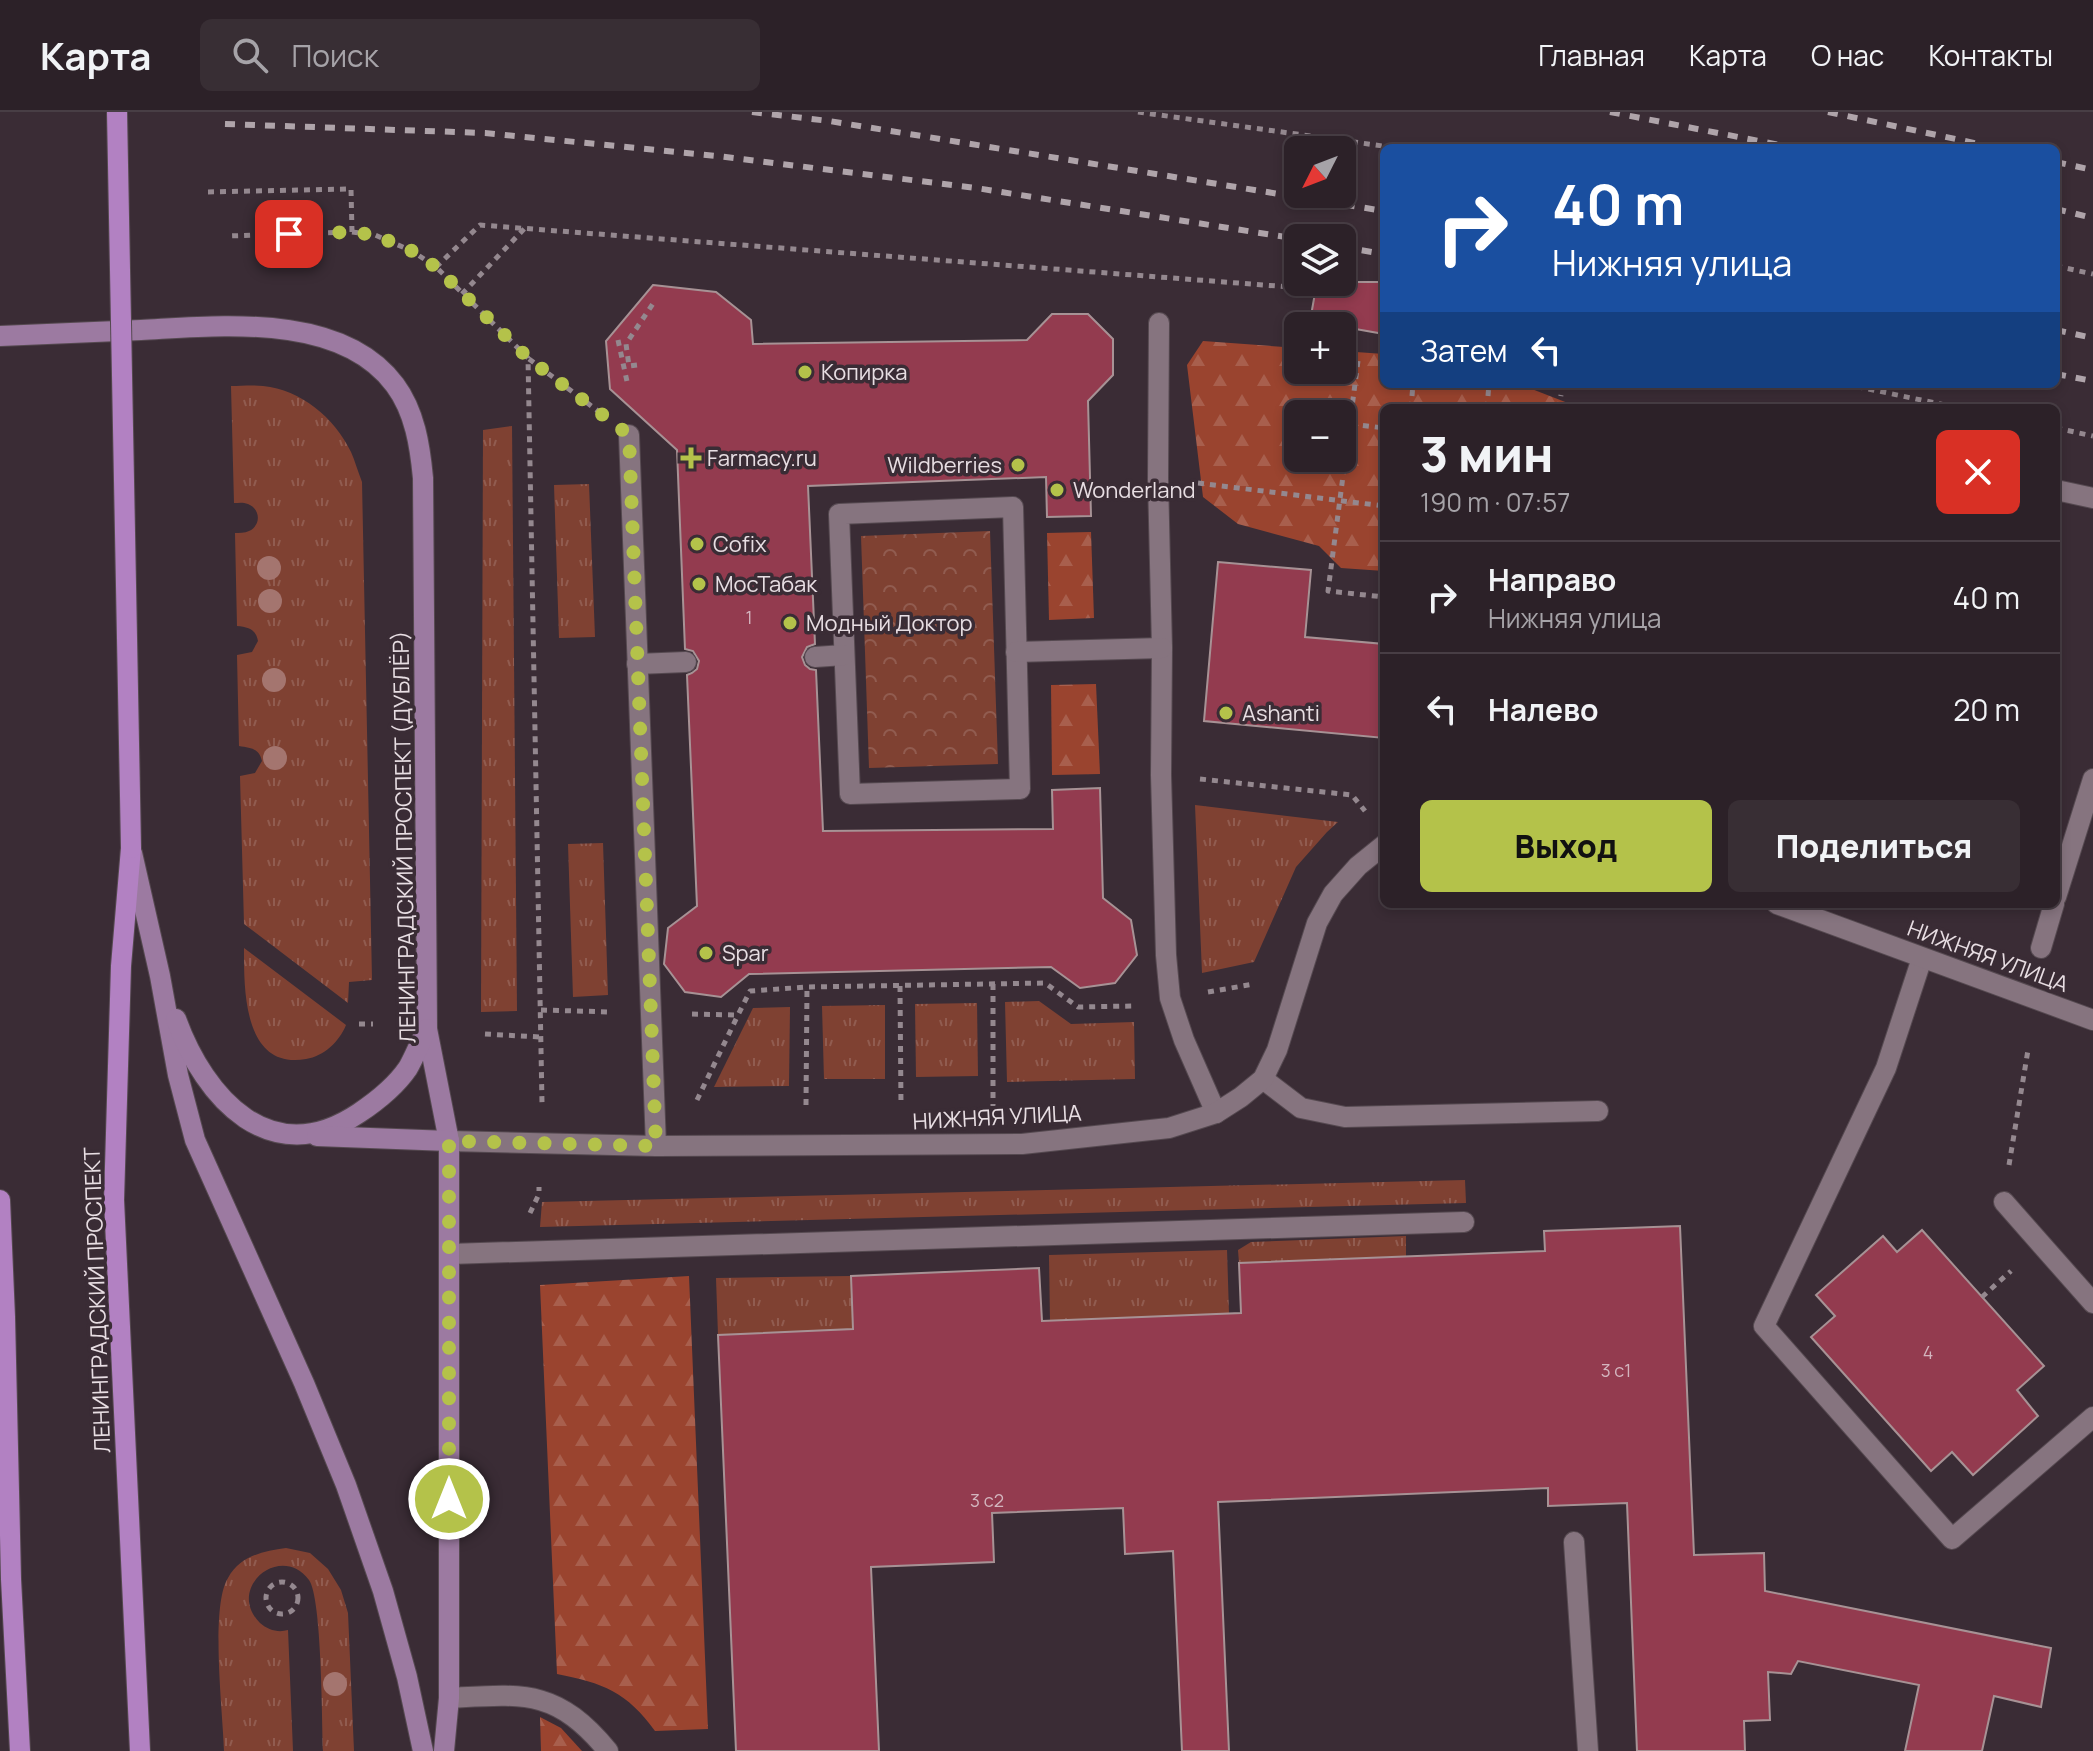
<!DOCTYPE html>
<html lang="ru">
<meta charset="utf-8">
<style>
body{margin:0;font-family:Manrope,sans-serif;background:#382e34;color:#f1f3f6;height:100vh;display:flex;flex-direction:column;font-size:30px;white-space:nowrap}
*{box-sizing:border-box;margin:0}
p{font-size:26px;color:#a6a3a8}
.icon{flex:none;width:44px;height:44px;fill:none;stroke:currentColor;stroke-width:2;stroke-linecap:round;stroke-linejoin:round}
.map{position:relative;flex:1;overflow:hidden}
.details{position:absolute;left:1380px;top:292px;width:680px;height:504px;display:flex;flex-direction:column;background:#2c2128;border-radius:12px;box-shadow:0 4px 12px #0003,0 0 0 2px #483e45}
.details>*{flex:none}
.guide{position:absolute;left:1380px;top:32px;width:680px;height:244px;border-radius:12px;box-shadow:0 4px 12px #0003,0 0 0 2px #483e45;background:#1a4fa0;color:#fff;overflow:hidden}
.needle{width:52px;rotate:228deg}
.fabs{position:absolute;left:1284px;top:24px;display:grid;gap:16px}
.fabs a{display:grid;place-items:center;width:72px;height:72px;border-radius:12px;background:#2c2128;box-shadow:0 4px 12px #0003,0 0 0 2px #483e45;font-size:40px}
.pin{position:absolute;display:grid;place-items:center;width:68px;height:68px;color:#fff;margin:-34px;border-radius:16px;box-shadow:0 4px 12px #0006}
.me{position:absolute;width:88px;margin:-44px;rotate:0deg;stroke-linejoin:round;filter:drop-shadow(0 0 6px #0008)}
.turn{display:flex;align-items:center;gap:28px;height:168px;padding:0 40px;font-size:36px}
.turn .icon{width:104px;height:104px;stroke-width:2.5}
.turn b{display:block;font-size:56px;line-height:68px}
.then{display:flex;align-items:center;height:76px;padding:0 40px;background:#0003;gap:16px;font-size:30px}
.round{display:grid;place-items:center;flex:none;width:84px;height:84px;border-radius:12px;background:#382e34}
.head{display:flex;align-items:center;justify-content:space-between;height:136px;padding:0 40px}
h1{font-size:48px;font-weight:800;line-height:60px}
.cta{display:flex;gap:16px;margin-top:auto;padding:16px 40px}
.cta a{flex:1;height:92px;border-radius:12px;background:#b4c24a;color:#111;font-size:32px;font-weight:800;line-height:92px;text-align:center}
.cta a+a{background:#382e34;color:#f1f3f6}
ul{padding:0;list-style:none}
li{display:flex;align-items:center;gap:24px;height:112px;padding:0 40px;border-top:2px solid #483e45}
li div{flex:1}
li b{display:block;font-size:30px}
li em{font-style:normal}
header{display:flex;align-items:center;gap:48px;box-sizing:border-box;height:112px;padding:0 40px;background:#2c2128;border-bottom:2px solid #483e45}
header strong{font-size:38px}
nav{display:flex;gap:44px;margin-inline-start:auto;font-size:28px}
.search{width:560px;height:72px;background:#382e34;display:flex;align-items:center;gap:20px;box-sizing:border-box;padding:0 28px;border-radius:12px;color:#a6a3a8;font-size:30px}
.map>svg:first-child{display:block}
.grass{fill:url(#grass-tufts)}
.forest{fill:url(#forest-firs);fill-rule:evenodd}
.park{fill:url(#park-crowns)}
.building{fill:#933b4f;stroke:#a79295;stroke-width:2}
.lines{fill:none;stroke-linecap:round;stroke-linejoin:round}
.lane-casing{stroke:#554950;stroke-width:22}
.street-casing{stroke:#554950;stroke-width:22}
.secondary-casing{stroke:#554950;stroke-width:22}
.primary-casing{stroke:#554950;stroke-width:22}
.path{stroke:#94888f;stroke-width:5;stroke-dasharray:6 6;stroke-linecap:butt}
.lane{stroke:#86747f;stroke-width:20}
.street{stroke:#86747f;stroke-width:20}
.secondary{stroke:#9c7aa1;stroke-width:20}
.primary{stroke:#b281c2;stroke-width:20}
.rail{stroke:#afa4aa;stroke-width:6;stroke-dasharray:10 10;stroke-linecap:butt}
.primary-bridge-casing{stroke:#554950;stroke-width:22;stroke-linecap:butt}
.primary-bridge{stroke:#b281c2;stroke-width:20}
.tree{fill:#a4756f}
.route{stroke:#b4c24a;stroke-width:14;stroke-dasharray:0 25.2}
.poi-dot{fill:#b4c24a;stroke:#3a2c35;stroke-width:3}
.labels{text-anchor:middle;dominant-baseline:central;stroke-width:7;stroke-linejoin:round;paint-order:stroke}
.number-label{font-size:18px;fill:#d3b5be}
.poi-label{font-size:22px;fill:#e8dee3;stroke:#3a2c35;text-anchor:start}
.street-label{font-size:22px;fill:#e8dee3;stroke:#3a2c35}
</style>
<header>
<strong>Карта</strong>
<div class="search"><svg class="icon" aria-label="search" viewBox="0 0 24 24"><circle cx="10" cy="10" r="6"/><path d="M15 15l6 6"/></svg>Поиск</div>
<nav><a>Главная</a><a>Карта</a><a>О нас</a><a>Контакты</a></nav>
</header>
<div class="map">
<svg width="2093" height="1639" viewBox="0 0 2093 1639">
<defs>
<pattern id="grass-tufts" width="24" height="20" patternUnits="userSpaceOnUse" patternTransform="scale(2)"><rect width="24" height="20" fill="#7f4132"/><path d="M3 7l-1-3M5 7V3M7 7l1-3M15 17l-1-3M17 17v-4M19 17l1-3" fill="none" stroke="#915c50"/></pattern>
<pattern id="forest-firs" width="22" height="20" patternUnits="userSpaceOnUse" patternTransform="scale(2)"><rect width="22" height="20" fill="#9a442f"/><path d="M5 1l3.5 6h-7zM16 11l3.5 6h-7z" fill="#a85f4d"/></pattern>
<pattern id="park-crowns" width="20" height="18" patternUnits="userSpaceOnUse" patternTransform="scale(2)"><rect width="20" height="18" fill="#7f4132"/><path d="M2 6a3 3 0 1 1 6 0M12 15a3 3 0 1 1 6 0" fill="none" stroke="#915c50"/></pattern>
</defs>
<rect width="100%" height="100%" fill="#3a2c35"/>
<g class="grass">
<path d="M231,274C241,274 252,273 263,274C301,278 334,305 351,340C355,349 358,360 362,370L372,868L349,870L348,891L244,812L240,664L255,661L262,649C259,636 251,636 239,634L237,543L252,540L258,529C256,517 248,515 237,514L235,421C239,421 245,421 249,419C261,414 261,397 248,392C243,390 238,391 234,391Z"/>
<path d="M512,314L517,899L481,900L483,318Z"/>
<path d="M589,372L595,525L559,526L554,373Z"/>
<path d="M1195,693L1338,710L1327,720L1296,755L1254,850L1202,861Z"/>
<path d="M603,731L608,883L573,885L568,732Z"/>
<path d="M244,836L346,913C339,930 324,944 306,947C243,958 244,877 244,836Z"/>
<path d="M1039,889L1071,912L1134,910L1135,967L1007,970L1005,890Z"/>
<path d="M977,891L978,964L916,965L915,892Z"/>
<path d="M885,893V967H824L822,894Z"/>
<path d="M790,895L789,974L714,975L753,896Z"/>
<path d="M1465,1068L1466,1091L540,1115L542,1090Z"/>
<path d="M1406,1124V1144L1239,1151L1238,1138L1251,1130Z"/>
<path d="M1227,1138L1229,1202L1050,1209L1049,1143Z"/>
<path d="M851,1164L853,1217L718,1223L716,1166Z"/>
<path d="M286,1436L310,1441L328,1457L341,1478L348,1501L354,1639H323C322,1610 322,1486 309,1468C281,1430 225,1476 260,1511C268,1518 278,1521 288,1518L293,1639H224C223,1601 210,1495 228,1466C240,1444 263,1439 286,1436Z"/>
</g>
<g class="forest">
<path d="M1203,229L1298,236V258H1342V239L1384,242V272H1519L1573,293L1629,296H1384V459L1341,456L1319,434L1238,412L1203,385L1187,253ZM1298,302H1342V346H1298Z"/>
<path d="M1091,420L1094,506L1049,508L1047,421Z"/>
<path d="M1096,572L1100,662L1052,663L1051,573Z"/>
<path d="M689,1164L708,1617L655,1619C627,1580 603,1571 557,1562L540,1173Z"/>
<path d="M540,1605L561,1616L582,1639H541Z"/>
</g>
<path class="park" d="M990,419L998,652L869,656L861,424Z"/>
<g class="building">
<path d="M1317,170H1384V222L1310,209Z"/>
<path d="M653,173L716,180L751,208L753,232L1027,228L1052,202H1088L1113,227V263L1088,289L1091,404L1047,405L1046,365L808,374L815,532L807,535L802,545L805,553L810,557L816,558L823,719L1053,717L1052,678L1100,676L1103,786L1131,808L1137,843L1115,871L1080,876L1051,855L749,862L721,885L685,880L664,852L668,816L697,794L687,563L692,561L697,557L699,549L693,539L685,537L677,338L610,277L606,229Z"/>
<path d="M1218,450L1311,458L1305,525L1384,532V626L1204,609Z"/>
<path d="M1680,1114L1694,1443L1764,1441L1765,1479L2051,1536L2041,1595L1994,1584L1982,1639H1905L1919,1573L1798,1549L1791,1562L1768,1560L1770,1608L1744,1609L1745,1639H1637L1627,1391L1548,1394V1376L1218,1390L1229,1639H1182L1173,1439L1125,1442L1123,1396L992,1401L994,1450L871,1455L879,1639H736L718,1223L853,1217L851,1164L1039,1156L1042,1209L1241,1201L1239,1151L1545,1139L1544,1119Z"/>
<path d="M1922,1118L2044,1254L2017,1278L2038,1304L1973,1363L1952,1340L1931,1359L1811,1225L1835,1204L1816,1183L1883,1124L1897,1140Z"/>
</g>
<g class="lines">
<defs>
<g id="lane">
<path d="M1159,211L1158,367L1162,536L1161,663L1166,843L1170,886L1184,928L1216,1001"/>
<path d="M629,323L656,1034"/>
<path d="M2056,378L2093,386"/>
<path d="M1013,395L1020,677L850,682L839,402Z"/>
<path d="M1016,540L1162,536"/>
<path d="M815,545L844,543"/>
<path d="M637,552L686,550"/>
<path d="M2056,785L2093,667"/>
<path d="M2041,836L2054,792"/>
<path d="M1922,846L1886,956L1764,1214L1952,1427L2093,1305"/>
<path d="M1263,967L1301,996L1345,1005L1598,999"/>
<path d="M2004,1090L2093,1191"/>
<path d="M450,1142L1464,1110"/>
<path d="M1574,1430L1588,1639"/>
<path d="M449,1586C523,1582 556,1576 608,1639"/>
</g>
<g id="street">
<path d="M1777,792L2093,908"/>
<path d="M449,1029L656,1034L1022,1032L1169,1016L1216,1001L1241,985L1263,967L1277,938L1317,811L1333,782L1358,754L1384,733"/>
</g>
<g id="secondary">
<path d="M0,224C47,222 94,220 141,218C220,214 341,200 395,273C415,300 420,334 423,366L427,917L449,1029V1586L444,1639"/>
<path d="M132,741L160,864L178,963L195,1028L304,1271L346,1373L383,1479L407,1565L423,1639"/>
<path d="M176,907C205,987 271,1060 359,1001C377,989 395,975 408,956C415,944 420,930 427,917"/>
<path d="M317,1024L449,1029"/>
</g>
<g id="primary">
<path d="M131,736L121,854L114,1088L140,1639"/>
<path d="M0,1088L5,1205L11,1467L20,1639"/>
</g>
</defs>
<use href="#lane" class="lane-casing"/>
<use href="#street" class="street-casing"/>
<use href="#secondary" class="secondary-casing"/>
<use href="#primary" class="primary-casing"/>
<g class="path">
<path d="M1138,0L1397,36"/>
<path d="M208,80L351,77L352,120L227,124"/>
<path d="M352,120L375,123L412,139L436,155L528,246L542,991"/>
<path d="M2056,154L2093,162"/>
<path d="M436,155L480,113L1316,177"/>
<path d="M462,182L525,116"/>
<path d="M618,228L628,274"/>
<path d="M529,247L598,299"/>
<path d="M1358,249L1328,479L1384,485"/>
<path d="M637,253L629,254L626,232L654,190"/>
<path d="M1845,272L1959,296"/>
<path d="M1411,296L1413,272"/>
<path d="M1487,296L1489,272"/>
<path d="M1559,296L1561,283"/>
<path d="M1351,312L1384,316"/>
<path d="M2056,316L2093,324"/>
<path d="M1198,371L1384,394"/>
<path d="M1200,667L1352,683L1365,699"/>
<path d="M993,872V994"/>
<path d="M900,874L901,993"/>
<path d="M1208,880L1254,872"/>
<path d="M541,898L611,900"/>
<path d="M692,902L738,903L750,879L807,875L1045,871L1078,895L1132,894"/>
<path d="M359,912H373"/>
<path d="M485,922L540,925"/>
<path d="M697,988L738,903"/>
<path d="M806,993L807,875"/>
<path d="M2009,1053L2028,938"/>
<path d="M530,1101L539,1082V1075"/>
<path d="M1982,1185L2011,1159"/>
<circle cx="282" cy="1486" r="16"/>
</g>
<use href="#lane" class="lane"/>
<use href="#street" class="street"/>
<use href="#secondary" class="secondary"/>
<use href="#primary" class="primary"/>
<g class="rail">
<path d="M752,0L829,9L1384,99"/>
<path d="M1610,0L1795,36"/>
<path d="M1828,0L1998,36"/>
<path d="M225,12L485,21L717,44L976,76L1298,127"/>
<path d="M2056,50L2093,58"/>
<path d="M2056,97L2093,106"/>
<path d="M1342,135L1384,142"/>
<path d="M2056,218L2093,226"/>
<path d="M2056,262L2093,269"/>
</g>
<defs>
<path id="primary-bridge" d="M117,0L131,736"/>
</defs>
<use href="#primary-bridge" class="primary-bridge-casing"/>
<use href="#primary-bridge" class="primary-bridge"/>
</g>
<g class="tree">
<circle cx="269" cy="456" r="12"/>
<circle cx="270" cy="489" r="12"/>
<circle cx="274" cy="568" r="12"/>
<circle cx="275" cy="646" r="12"/>
<circle cx="335" cy="1572" r="12"/>
</g>
<g class="lines">
<path class="route" d="M289,122L352,120L375,123L412,139L436,155L528,246L629,323L656,1034L449,1029V1387"/>
</g>
<g class="poi-dot">
<circle cx="805" cy="260" r="8"/>
<path d="M687 334h8v8h8v8h-8v8h-8v-8h-8v-8h8z"/>
<circle cx="1018" cy="353" r="8"/>
<circle cx="1057" cy="378" r="8"/>
<circle cx="697" cy="432" r="8"/>
<circle cx="699" cy="472" r="8"/>
<circle cx="790" cy="511" r="8"/>
<circle cx="1226" cy="601" r="8"/>
<circle cx="706" cy="841" r="8"/>
</g>
<g class="labels">
<g class="number-label">
<text x="749" y="505">1</text>
<text x="1928" y="1240">4</text>
<text x="1616" y="1258">3 с1</text>
<text x="987" y="1388">3 с2</text>
</g>
<g class="poi-label">
<text x="821" y="260">Копирка</text>
<text x="707" y="346">Farmacy.ru</text>
<text x="1002" y="353" text-anchor="end">Wildberries</text>
<text x="1073" y="378">Wonderland</text>
<text x="713" y="432">Cofix</text>
<text x="715" y="472">МосТабак</text>
<text x="806" y="511">Модный Доктор</text>
<text x="1242" y="601">Ashanti</text>
<text x="722" y="841">Spar</text>
</g>
<g class="street-label">
<text transform="translate(404 725) rotate(-91)">ЛЕНИНГРАДСКИЙ ПРОСПЕКТ (ДУБЛЁР)</text>
<text transform="translate(1988 844) rotate(20)">НИЖНЯЯ УЛИЦА</text>
<text transform="translate(997 1005) rotate(-3)">НИЖНЯЯ УЛИЦА</text>
<text transform="translate(97 1188) rotate(-92)">ЛЕНИНГРАДСКИЙ ПРОСПЕКТ</text>
</g>
</g>
</svg>
<div class="fabs">
<a><svg class="needle" viewBox="-14 -14 28 28"><path d="M0-13l5 13h-10z" fill="#e53935"/><path d="M0 13l5-13h-10z" fill="#a6a3a8"/></svg></a>
<a><svg class="icon" aria-label="layers" viewBox="0 0 24 24"><path d="M12 4l9 5-9 5-9-5zM3 14l9 5 9-5"/></svg></a>
<a>+</a>
<a>−</a>
</div>
<div class="pin" style="left:289px;top:122px;background:#d93025"><svg class="icon" aria-label="arrive" viewBox="0 0 24 24"><path d="M6 21V4h12l-3 4 3 4H6"/></svg></div>
<svg class="me" style="left:449px;top:1387px" viewBox="-20 -20 40 40"><circle r="17" fill="#b4c24a" stroke="#fff" stroke-width="3"/><path d="M0-11L8 9 0 5-8 9z" fill="#fff"/></svg>
<div class="guide">
<div class="turn"><svg class="icon" aria-label="right" viewBox="0 0 24 24"><path d="M7 20v-9h11M14 6l5 5-5 5"/></svg><div><b>40 m</b>Нижняя улица</div></div>
<div class="then">Затем<svg class="icon" aria-label="left" viewBox="0 0 24 24"><path d="M17 20v-9H6M10 6l-5 5 5 5"/></svg></div>
</div>
<section class="details">
<div class="head"><div><h1>3 мин</h1><p>190 m · 07:57</p></div><a class="round" style="background:#d93025;color:#fff"><svg class="icon" aria-label="close" viewBox="0 0 24 24"><path d="M6 6l12 12M18 6L6 18"/></svg></a></div>
<ul>
<li><svg class="icon" aria-label="right" viewBox="0 0 24 24"><path d="M7 20v-9h11M14 6l5 5-5 5"/></svg><div><b>Направо</b><p>Нижняя улица</p></div><em>40 m</em></li>
<li><svg class="icon" aria-label="left" viewBox="0 0 24 24"><path d="M17 20v-9H6M10 6l-5 5 5 5"/></svg><div><b>Налево</b></div><em>20 m</em></li>
</ul>
<div class="cta"><a>Выход</a><a>Поделиться</a></div>
</section>
</div>
